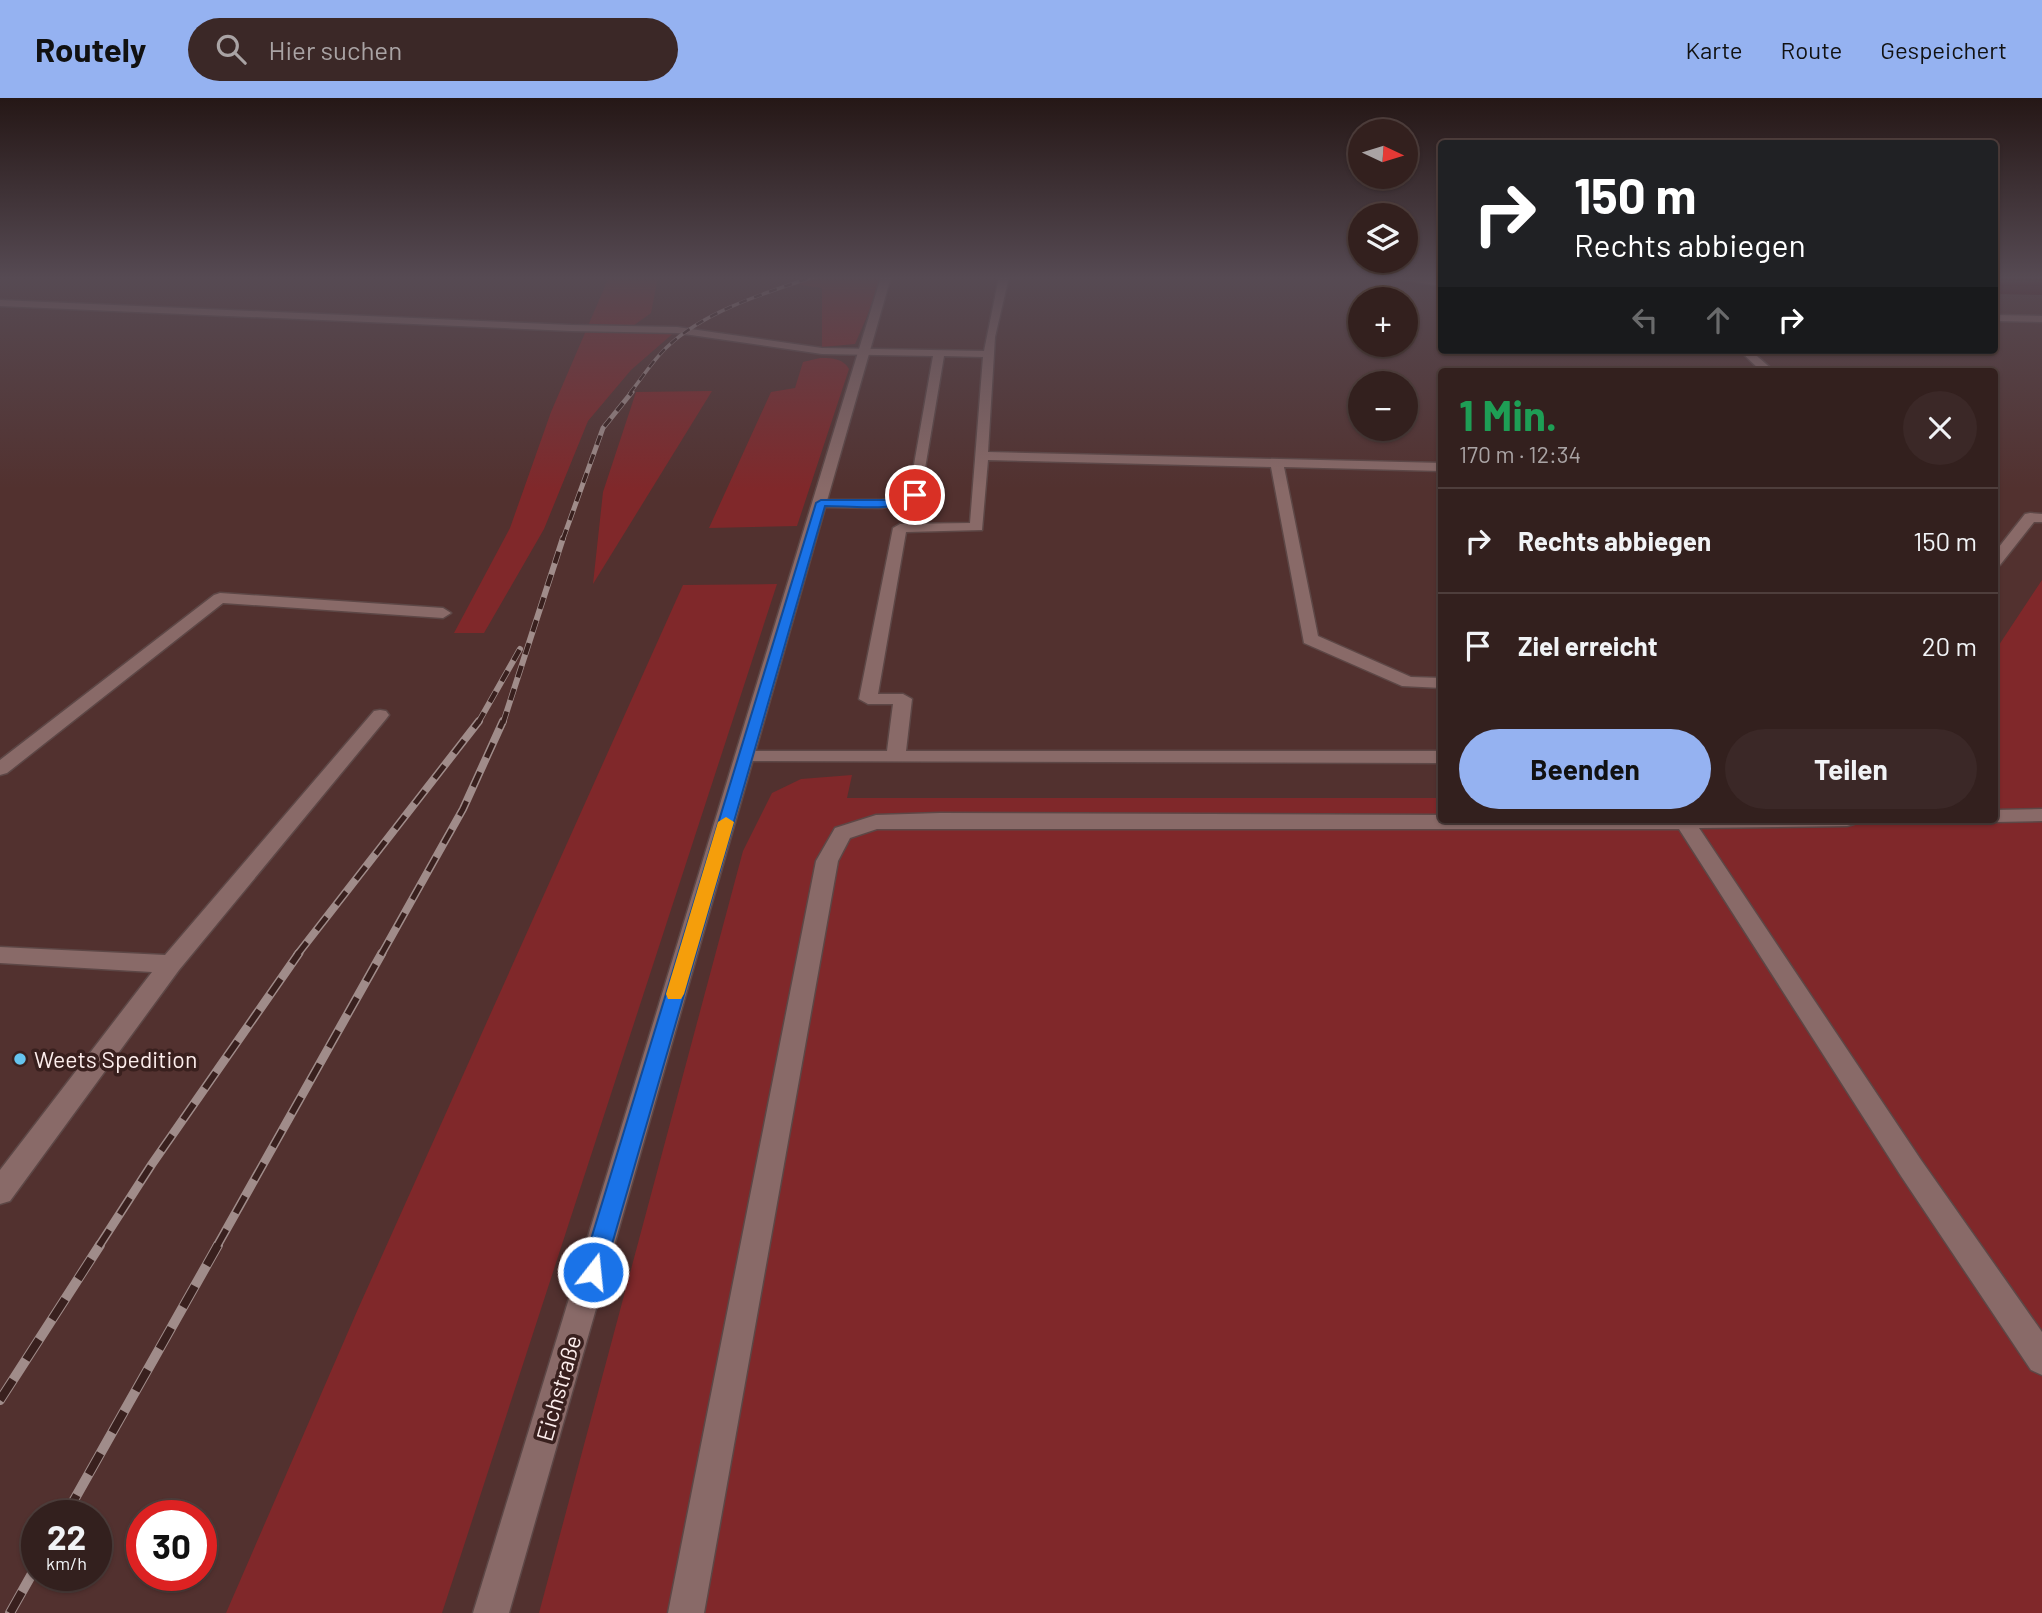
<!DOCTYPE html>
<html lang="de">
<meta charset="utf-8">
<style>
body{margin:0;font-family:Barlow,sans-serif;background:#3b2827;color:#f1f3f6;height:100vh;display:flex;flex-direction:column;font-size:26px;white-space:nowrap}
*{box-sizing:border-box;margin:0}
p{font-size:23px;color:#a9a3a4}
.icon{flex:none;width:38px;height:38px;fill:none;stroke:currentColor;stroke-width:2;stroke-linecap:round;stroke-linejoin:round}
.map{position:relative;flex:1;overflow:hidden}
.details{position:absolute;left:1438px;top:270px;width:560px;height:455px;display:flex;flex-direction:column;background:#33201e;border-radius:7px;box-shadow:0 2px 5px #0004,0 0 0 2px #4e3e3c}
.details>*{flex:none}
.top-card{position:absolute;left:1438px;top:42px;width:560px;height:214px;border-radius:7px;box-shadow:0 2px 5px #0004,0 0 0 2px #4e3e3c;background:#202124;color:#fff;overflow:hidden}
.needle{width:46px;rotate:94deg}
.tools{position:absolute;left:1348px;top:21px;display:grid;gap:14px}
.tools a{display:grid;place-items:center;width:70px;height:70px;border-radius:50%;background:#33201e;box-shadow:0 2px 5px #0004,0 0 0 2px #4e3e3c;font-size:35px}
.speed{position:absolute;left:21px;top:1402px;display:flex;gap:14px;font-size:35px;font-weight:700;text-align:center}
.speed>*{display:grid;place-content:center;width:91px;height:91px;border-radius:50%;background:#33201e;box-shadow:0 2px 5px #0004,0 0 0 2px #4e3e3c;line-height:1}
.speed small{font-size:18px;font-weight:400}
.speed .limit{border:10px solid #d22;background:#fff;color:#111}
.pin{position:absolute;display:grid;place-items:center;width:60px;height:60px;color:#fff;margin:-30px;border:4px solid #fff;border-radius:50%;box-shadow:0 2px 7px #0007}
.me{position:absolute;width:77px;margin:-38px;rotate:16deg;stroke-linejoin:round;filter:drop-shadow(0 0 5px #0008)}
.turn{display:flex;align-items:center;gap:24px;height:147px;padding:0 21px;font-size:32px}
.turn .icon{width:91px;height:91px;stroke-width:2.5}
.turn b{display:block;font-size:49px;line-height:60px}
.lanes{display:flex;align-items:center;height:66px;padding:0 21px;background:#0003;justify-content:center;gap:35px;direction:ltr}
.lanes .off{opacity:.35}
.round{display:grid;place-items:center;flex:none;width:74px;height:74px;border-radius:37px;background:#3b2827}
.headline{display:flex;align-items:center;justify-content:space-between;height:119px;padding:0 21px}
h1{font-size:42px;font-weight:700;line-height:52px;color:#1e9e55}
.cta{display:flex;gap:14px;margin-top:auto;padding:14px 21px}
.cta a{flex:1;height:80px;border-radius:42px;background:#95b2f1;color:#111;font-size:28px;font-weight:700;line-height:80px;text-align:center}
.cta a+a{background:#3b2827;color:#f1f3f6}
ul{padding:0;list-style:none}
li{display:flex;align-items:center;gap:21px;height:105px;padding:0 21px;border-top:2px solid #4e3e3c}
li div{flex:1}
li b{display:block;font-size:26px}
li em{font-style:normal}
header{display:flex;align-items:center;gap:42px;box-sizing:border-box;height:98px;padding:0 35px;background:#95b2f1;color:#111}
header strong{font-size:33px}
nav{display:flex;gap:38px;margin-inline-start:auto;font-size:24px}
.search{width:490px;height:63px;background:#3b2827;display:flex;align-items:center;gap:18px;box-sizing:border-box;padding:0 24px;border-radius:38px;color:#a9a3a4;font-size:26px}
.map>svg:first-child{display:block}
.built{fill:#52312f;fill-rule:evenodd}
.green{fill:#80282a}
.water{fill:#430006}
.lines{fill:none;stroke-linecap:round;stroke-linejoin:round}
.lane-casing{stroke:#5d4746;stroke-width:3}
.street-casing{stroke:#5d4746;stroke-width:3}
.lane{fill:#896a68;fill-rule:evenodd}
.street{fill:#896a68;fill-rule:evenodd}
.rail-far5-casing{stroke:#a08c8a;stroke-width:3.5}
.rail-far4-casing{stroke:#a08c8a;stroke-width:5}
.rail-far3-casing{stroke:#a08c8a;stroke-width:6}
.rail-far2-casing{stroke:#a08c8a;stroke-width:8}
.rail-far1-casing{stroke:#a08c8a;stroke-width:9}
.rail-casing{stroke:#a08c8a;stroke-width:10}
.rail-far5{stroke:#39201e;stroke-width:2.5;stroke-dasharray:8;stroke-linecap:butt}
.rail-far4{stroke:#39201e;stroke-width:3.5;stroke-dasharray:10;stroke-linecap:butt}
.rail-far3{stroke:#39201e;stroke-width:4.5;stroke-dasharray:12;stroke-linecap:butt}
.rail-far2{stroke:#39201e;stroke-width:5;stroke-dasharray:16;stroke-linecap:butt}
.rail-far1{stroke:#39201e;stroke-width:6;stroke-dasharray:19;stroke-linecap:butt}
.rail{stroke:#39201e;stroke-width:8;stroke-dasharray:24;stroke-linecap:butt}
.route{fill:#1a73e8;stroke:#114b97;stroke-width:2}
.slow{fill:#f59e0b}
.poi-dot{fill:#66c4ef;stroke:#39201e;stroke-width:2.5}
.labels{text-anchor:middle;dominant-baseline:central;stroke-width:7;stroke-linejoin:round;paint-order:stroke}
.poi-label{font-size:23px;fill:#fdeeed;stroke:#39201e;text-anchor:start}
.street-label{font-size:23px;fill:#fdeeed;stroke:#39201e}
</style>
<header>
<strong>Routely</strong>
<div class="search"><svg class="icon" aria-label="search" viewBox="0 0 24 24"><circle cx="10" cy="10" r="6"/><path d="M15 15l6 6"/></svg>Hier suchen</div>
<nav><a>Karte</a><a>Route</a><a>Gespeichert</a></nav>
</header>
<div class="map">
<svg width="2042" height="1515" viewBox="0 0 2042 1515">
<rect width="100%" height="100%" fill="#442a28"/>
<path class="built" d="M0,179H1442V252H1995V196L2042,197V1515H0ZM1360,201H1405V247H1360ZM1442,273H1995V721H1442ZM1360,285H1405V331H1360ZM37,1418H96V1477H37ZM142,1418H201V1477H142Z"/>
<g class="green">
<path d="M609,179H658L651,215L630,230L677,232L631,272L588,323L544,431L484,535H454L510,430L551,314Z"/>
<path d="M813,179H884L855,246L822,249V253V190L789,185Z"/>
<path d="M820,260C831,260 843,260 849,271L797,428L709,430L771,294L795,290L803,264Z"/>
<path d="M712,293L593,486L603,394L636,294Z"/>
<path d="M2042,482V1515H539L743,753L772,695L801,681L852,677L847,700H1442V721H1995V553Z"/>
<path d="M777,486L442,1515H226L358,1211L683,487Z"/>
</g>
<path class="water" d="M1995,179H2042V197L1995,196Z"/>
<g class="lines">
<defs>
<g id="lane">
<path d="M999,179H1009L995,239L988,354L1442,365V373L1284,369L1318,538L1411,579L1442,580V590L1402,588L1304,545L1271,369L988,362L982,432L906,434L878,596H903L912,601L906,653H1442V665L739,663L737,659L739,655L746,653H887L893,606H868L859,601L893,430L900,426L970,425L983,259L944,258L920,400L882,410L821,409L816,408V402H882L909,395L933,258L822,256L677,235L571,233L0,208V202L571,227L677,229L822,250L984,253Z"/>
<path d="M1396,179L1442,182V188L1401,182Z"/>
<path d="M1995,217L2042,218V224L1995,223Z"/>
<path d="M1739,252H1750L1774,273H1761Z"/>
<path d="M2030,415L2042,416V424H2034L2000,467L1995,468V454L2025,416Z"/>
<path d="M220,495L443,510L451,515L443,520L223,505L7,675L0,677V662L214,497Z"/>
<path d="M380,612L386,613L389,617L386,621L179,872L10,1103L0,1106V1072L152,874L0,865V849L165,857L374,613Z"/>
<path d="M2042,711V723L1995,724L1987,721H1995V712Z"/>
<path d="M940,715L1442,717V721H1857L1854,726L1847,728L1699,730L1921,1062L2042,1234V1277L2031,1272L1901,1078L1679,731H877L850,740L838,763L704,1515H668L816,763L835,730L876,717Z"/>
</g>
<path id="street" d="M881,179H891L509,1515H473Z"/>
</defs>
<use href="#lane" class="lane-casing"/>
<use href="#street" class="street-casing"/>
<use href="#lane" class="lane"/>
<use href="#street" class="street"/>
<defs>
<g id="rail-far5">
<path d="M1431,179L1442,181"/>
<path d="M630,295C642,280 653,262 667,249C705,213 765,195 813,179"/>
</g>
<path id="rail-far4" d="M563,441L603,330L632,294"/>
<g id="rail-far3">
<path d="M478,625L520,551"/>
<path d="M503,625L563,440"/>
</g>
<g id="rail-far2">
<path d="M297,857L479,623"/>
<path d="M381,857L463,711L503,623"/>
</g>
<g id="rail-far1">
<path d="M99,1148L152,1066L299,855"/>
<path d="M217,1148L382,855"/>
</g>
<g id="rail">
<path d="M0,1302L100,1147"/>
<path d="M65,1418L218,1147"/>
<path d="M10,1515L37,1467"/>
</g>
</defs>
<use href="#rail-far5" class="rail-far5-casing"/>
<use href="#rail-far4" class="rail-far4-casing"/>
<use href="#rail-far3" class="rail-far3-casing"/>
<use href="#rail-far2" class="rail-far2-casing"/>
<use href="#rail-far1" class="rail-far1-casing"/>
<use href="#rail" class="rail-casing"/>
<use href="#rail-far5" class="rail-far5"/>
<use href="#rail-far4" class="rail-far4"/>
<use href="#rail-far3" class="rail-far3"/>
<use href="#rail-far2" class="rail-far2"/>
<use href="#rail-far1" class="rail-far1"/>
<use href="#rail" class="rail"/>
</g>
<linearGradient id="sky" x2="0" y2="1"><stop stop-color="#251716"/><stop offset="0.46" stop-color="#564a53"/><stop offset="1" stop-color="#564a53" stop-opacity="0"/></linearGradient>
<rect width="2042" height="391" fill="url(#sky)"/>
<path class="route" d="M915,394L921,397C902,415 851,408 825,408L604,1174L600,1181L593,1184L585,1181L581,1174L816,405L821,402H892Z"/>
<path class="slow" d="M726,719L734,724L684,896L681,901H668L666,896L718,724Z"/>
<circle class="poi-dot" cx="20" cy="961" r="7"/>
<g class="labels">
<g class="poi-label">
<text x="34" y="961">Weets Spedition</text>
</g>
<g class="street-label">
<text transform="translate(558 1290) rotate(-74)">Eichstraße</text>
</g>
</g>
</svg>
<div class="tools">
<a><svg class="needle" viewBox="-14 -14 28 28"><path d="M0-13l5 13h-10z" fill="#e53935"/><path d="M0 13l5-13h-10z" fill="#a9a3a4"/></svg></a>
<a><svg class="icon" aria-label="layers" viewBox="0 0 24 24"><path d="M12 4l9 5-9 5-9-5zM3 14l9 5 9-5"/></svg></a>
<a>+</a>
<a>−</a>
</div>
<div class="speed"><div>22<small>km/h</small></div><div class="limit">30</div></div>
<div class="pin" style="left:915px;top:397px;background:#d93025"><svg class="icon" aria-label="arrive" viewBox="0 0 24 24"><path d="M6 21V4h12l-3 4 3 4H6"/></svg></div>
<svg class="me" style="left:593px;top:1174px" viewBox="-20 -20 40 40"><circle r="17" fill="#1a73e8" stroke="#fff" stroke-width="3"/><path d="M0-11L8 9 0 5-8 9z" fill="#fff"/></svg>
<div class="top-card">
<div class="turn"><svg class="icon" aria-label="right" viewBox="0 0 24 24"><path d="M7 20v-9h11M14 6l5 5-5 5"/></svg><div><b>150 m</b>Rechts abbiegen</div></div>
<div class="lanes"><svg class="icon off" aria-label="left" viewBox="0 0 24 24"><path d="M17 20v-9H6M10 6l-5 5 5 5"/></svg><svg class="icon off" aria-label="ahead" viewBox="0 0 24 24"><path d="M12 20V5M6 11l6-6 6 6"/></svg><svg class="icon" aria-label="right" viewBox="0 0 24 24"><path d="M7 20v-9h11M14 6l5 5-5 5"/></svg></div>
</div>
<section class="details">
<div class="headline"><div><h1>1 Min.</h1><p>170 m · 12:34</p></div><a class="round"><svg class="icon" aria-label="close" viewBox="0 0 24 24"><path d="M6 6l12 12M18 6L6 18"/></svg></a></div>
<ul>
<li><svg class="icon" aria-label="right" viewBox="0 0 24 24"><path d="M7 20v-9h11M14 6l5 5-5 5"/></svg><div><b>Rechts abbiegen</b></div><em>150 m</em></li>
<li><svg class="icon" aria-label="arrive" viewBox="0 0 24 24"><path d="M6 21V4h12l-3 4 3 4H6"/></svg><div><b>Ziel erreicht</b></div><em>20 m</em></li>
</ul>
<div class="cta"><a>Beenden</a><a>Teilen</a></div>
</section>
</div>
